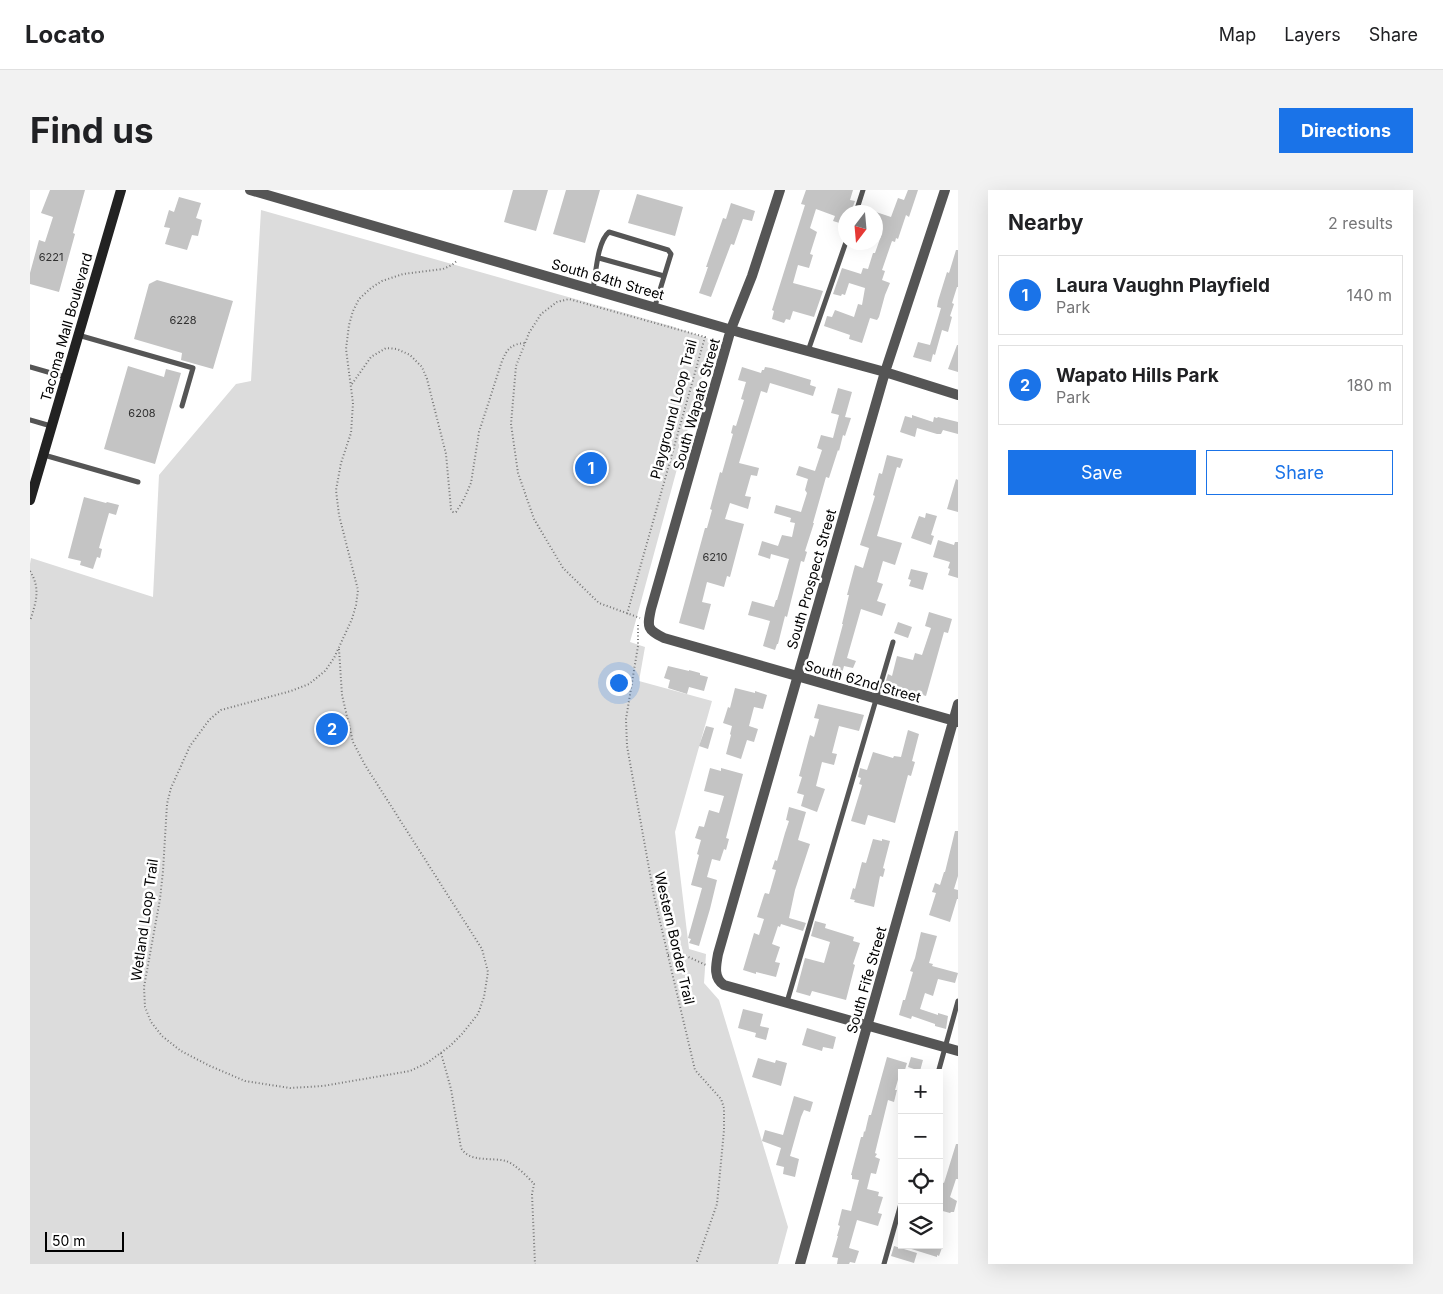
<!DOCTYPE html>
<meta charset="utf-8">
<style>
:root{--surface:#fff;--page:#f2f2f2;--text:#202124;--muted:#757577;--line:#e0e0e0;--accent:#1a73e8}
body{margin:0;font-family:Inter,sans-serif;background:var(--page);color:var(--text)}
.controls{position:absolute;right:15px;bottom:15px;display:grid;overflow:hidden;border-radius:0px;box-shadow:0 5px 20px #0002}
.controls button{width:45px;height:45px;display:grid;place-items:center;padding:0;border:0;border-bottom:1px solid var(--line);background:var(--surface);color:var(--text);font:25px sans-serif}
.compass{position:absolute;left:808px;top:15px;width:45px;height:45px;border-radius:50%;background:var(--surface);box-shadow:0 5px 20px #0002;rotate:196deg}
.scale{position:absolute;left:15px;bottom:12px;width:79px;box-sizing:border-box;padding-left:5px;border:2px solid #000;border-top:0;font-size:14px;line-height:18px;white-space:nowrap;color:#000;-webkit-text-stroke:4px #fff;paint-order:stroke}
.you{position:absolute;left:588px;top:492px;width:18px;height:18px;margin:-12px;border:4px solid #fff;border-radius:50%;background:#1a73e8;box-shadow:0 0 0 8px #1a73e833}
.badge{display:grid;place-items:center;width:32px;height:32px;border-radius:50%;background:var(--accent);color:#fff;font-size:16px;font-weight:700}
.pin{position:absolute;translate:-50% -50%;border:2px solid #fff;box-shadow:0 1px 5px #0006}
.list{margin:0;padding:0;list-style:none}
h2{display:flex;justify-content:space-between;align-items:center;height:65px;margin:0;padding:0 20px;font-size:21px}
h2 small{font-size:16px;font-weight:400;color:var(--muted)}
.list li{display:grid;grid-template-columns:32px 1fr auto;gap:15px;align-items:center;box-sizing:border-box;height:80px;margin:0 10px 10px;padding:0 10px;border:1px solid var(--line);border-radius:0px}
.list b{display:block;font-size:19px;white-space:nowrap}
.list p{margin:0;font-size:16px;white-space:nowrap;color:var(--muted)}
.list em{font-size:16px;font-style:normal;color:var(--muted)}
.actions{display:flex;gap:10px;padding:15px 20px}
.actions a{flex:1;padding:11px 0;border:1px solid var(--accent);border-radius:0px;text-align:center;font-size:18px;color:var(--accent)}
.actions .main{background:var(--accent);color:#fff}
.icon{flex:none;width:28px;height:28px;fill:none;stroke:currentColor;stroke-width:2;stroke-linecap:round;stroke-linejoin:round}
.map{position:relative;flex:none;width:928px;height:1074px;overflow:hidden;border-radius:0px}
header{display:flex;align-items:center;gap:30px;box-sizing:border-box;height:70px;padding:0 25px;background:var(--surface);border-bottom:1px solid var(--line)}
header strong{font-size:24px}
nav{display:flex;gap:28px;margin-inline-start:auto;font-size:18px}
.intro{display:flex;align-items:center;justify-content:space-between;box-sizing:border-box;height:120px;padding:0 30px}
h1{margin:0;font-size:35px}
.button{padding:12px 22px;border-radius:0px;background:var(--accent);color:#fff;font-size:18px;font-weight:700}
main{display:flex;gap:30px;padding:0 30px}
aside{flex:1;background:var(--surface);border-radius:0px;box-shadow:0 5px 20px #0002}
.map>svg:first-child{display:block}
</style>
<header>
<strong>Locato</strong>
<nav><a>Map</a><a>Layers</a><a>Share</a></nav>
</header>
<div class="intro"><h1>Find us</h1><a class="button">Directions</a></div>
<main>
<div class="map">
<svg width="928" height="1074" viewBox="0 0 928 1074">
<rect width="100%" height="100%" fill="#fff"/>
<path fill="#dcdcdc" d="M231 20 641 136 682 150 600 452 615 457 609 491 682 511 645 642 659 759 676 764 674 793 689 810 758 1037 748 1074H0V374L1 368 123 407 129 285 206 194 221 191Z"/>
<path fill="#c4c4c4" d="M20 0H55L43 43 45 44 29 102 0 94V83L9 50 15 52 23 27 11 23Z
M483 0H518L506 41 474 32Z
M536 0H570L555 53 523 44Z
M776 0H823L820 10 825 11 821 22H816V35L803 31 805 26 786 19 780 38 787 42 780 64 783 65 779 78 768 75 763 93 793 101 784 127 763 121 760 130 756 129 754 133 742 129 744 121 742 120 775 15 771 14Z
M878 0H888L879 27 876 25 868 49 866 48 865 52 862 51 852 80 855 81 852 90 860 93 855 105 849 127 847 130 840 128 832 153 819 149 820 145 794 136 797 126 802 127 805 120 824 127 828 114 832 115 835 98 819 93 815 105 812 104 811 106 803 104 812 78 831 84 833 78 838 79 843 63H845L852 43 846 41V22L861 27 868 8 874 10Z
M607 4 653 17 645 46 598 33Z
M149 7 171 13 166 28 172 30 168 46 162 45 157 60 135 54 140 38 134 37 139 20 144 22Z
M701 13 725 21 722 31 713 29 704 55 701 54 681 107 669 103 678 77H676L684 54 693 28 696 29Z
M926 60H928V97H927L922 113 924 114 920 126 922 127 918 142 912 140 905 165 903 164 901 172 883 167 888 152 900 155 911 118 907 117 908 111 917 82 919 83Z
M127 90 203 111 183 179 151 170 152 163 104 149 119 94Z
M927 155H928V182L918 179Z
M98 176 134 187 136 179 151 183 125 274 74 259Z
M712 177 731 183 732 180H734L735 177 741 178 781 190 780 195 786 197 783 206 740 193 737 203 731 201 709 273 729 278 727 286 721 285 715 306 721 307 718 319 700 313 695 329 714 334 700 387 697 386 694 397 677 392 672 412 681 414 674 440 649 433 675 338H677L682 320 680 319 690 282 692 283 703 244 701 243 703 235 706 236 714 210 711 209 716 192 708 190Z
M808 198 822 202 815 227 821 228 815 246 813 245 809 261 808 260 799 288 796 287 783 333H784L775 361 777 362 774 372 771 371 757 427 755 426 748 454H747L745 460 733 456 740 431 718 425 722 411 744 417 746 410H747L759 369 741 364 740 369 728 365 732 351 748 356 752 345 762 347 765 333 760 332 761 328 744 323 746 315 771 322 777 303 775 300 778 289 766 285 769 276 785 281 792 260 787 258 791 245 803 248 809 225 801 223Z
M882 225 903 232 904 227 907 228 908 227 928 232V244L913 240 911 244H907L887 238 885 247 870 242 875 226 882 228Z
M857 265 873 269 870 278 867 277 847 346 872 353 865 375 853 371 847 392 853 394 847 411 856 414 852 426 831 419 817 468 826 471 823 478 814 476 812 483 801 479 813 434H812L819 405H817L825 375 833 378 839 358 830 355 845 306 843 305 849 283 852 284Z
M926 289 928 290V322L917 319Z
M54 307 76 313 77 312 89 315 86 325 79 323 69 358 72 359 70 368 67 367 63 379 50 375 51 371 38 368Z
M896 323 907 326 901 345 904 346 901 355 881 348 889 326 895 328Z
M908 350 924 355 925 352H928V388L918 385 920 379 918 378 920 372 903 367Z
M881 379 898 383 893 400 879 396 881 390 878 389Z
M899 422 922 429 918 443 914 442 896 506 855 494 858 484 862 486 867 466 883 470 885 463 892 465 901 438 895 436Z
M868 432 882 437 878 448 864 443Z
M638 476 659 481V480L670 483V485L678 487 674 501 659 497 657 504 638 498 640 490 634 488Z
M705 498 725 503V501L737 505 733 519 724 517 719 536 728 539 724 552 717 550 711 569 696 564 701 545 700 544 702 536 693 533 698 517 700 518Z
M788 514 834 525 829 541 809 536 802 563 807 564 804 575 792 572 786 596 795 599 787 622 771 616 774 605 767 603 772 587 769 586 780 545 784 547 789 529 784 528Z
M676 536 684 538 678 559 669 556Z
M878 540 889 544 882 571 885 572 881 586 878 585 865 633 838 625 835 635 821 631 832 595 829 594 831 588 828 587 830 578 837 580 843 562 863 568 864 566 871 567Z
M680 578 691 581V578L713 584 696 648 699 649 696 660 694 659 690 671 682 669 677 687 687 690 680 719 669 756 659 753 661 749 658 748 672 698 661 695 669 665 667 664 671 650 665 648 669 636 674 637 679 620 689 623 694 606 674 601Z
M759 617 776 622 768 650 780 654 765 700 759 728 776 733 773 741 751 734 750 737 748 736 742 754 750 757 745 772 750 773 746 787 726 782V784L713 780 724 743 729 745 734 729 727 727 734 705 735 703 739 704 746 680 742 679 745 670 747 671 755 643 759 631 756 630Z
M925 641H928V686L924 699 928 700V709H927L920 732 899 725 906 703 902 702 905 693 910 695 914 682H915Z
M843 649 852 651V649L860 651 853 678 855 679 853 687 850 686 844 717 824 712 825 710 820 709 823 698 825 699 832 672 836 673Z
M785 731 796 734 795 738 824 747 823 751 830 753 823 774 825 775 816 810 782 801 780 806 766 802 775 768 794 773 800 752 781 746Z
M891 742 907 746 899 773 903 774 902 776 928 783 925 793 908 789 903 806 895 803 890 819 908 825V823L918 826 916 839 905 836V834L882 826 881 829 869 825 873 810H875L883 782 880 781 885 768Z
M713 819 733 824 730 836 739 838 736 850 725 847 726 843 708 838Z
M777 838 806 847 803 859 793 857 792 861 772 855Z
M857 867 877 873 874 883H870L865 900H867L864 912 858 910 845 963 847 964 845 967 850 969 846 984 841 983 837 999 849 1002 848 1006 853 1007 848 1023 852 1024 848 1036 827 1030 819 1058 829 1061 825 1073 820 1072 819 1074H807L808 1068 802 1067 808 1046H807L810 1036 808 1035 812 1019 821 1021 829 990 822 989V985H821L831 947H833L834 941 835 942 839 925H841Z
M881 867 893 870 890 881 878 877Z
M728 868 745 873 746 870 757 873 751 896 722 887Z
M764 906 783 912 780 922 774 920 771 927 760 966 769 969 765 987 753 984 754 977 746 975 751 958 732 951 735 940 753 945Z
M926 954H928V989H926L920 1007 927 1011 924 1022H921L920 1023 909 1020V991L914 993Z
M875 1055H913L909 1066 907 1065V1067L875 1057Z
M864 1056 887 1063 884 1073 861 1066Z"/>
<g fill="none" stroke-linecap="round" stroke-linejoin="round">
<path stroke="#777" stroke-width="2" stroke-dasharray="1 2.5" stroke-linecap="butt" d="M322 194 341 167 356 158 367 159 380 165 392 177 397 189 416 264 421 319 423 322H426L433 311 441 293 449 242 472 171C477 159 481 154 495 153
M0 381C11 399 6 412 0 431
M597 424 675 147 539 109 527 112 511 124 499 143 486 176 481 234 488 283 504 329 533 378 569 413 610 428
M608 435V456L596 529 597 556 624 706 665 880 691 909 694 918V940L687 1014 666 1074
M309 459 312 505 323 552 335 575 452 759 458 782 454 807 448 824 432 844 420 856 397 873 380 881 293 896 260 898 215 891 180 876 151 861 132 846 121 832 115 817 114 797 130 709 133 681 137 614 141 598 160 556 179 530 191 520 261 501 279 494 295 481 304 468 322 429 326 415 328 400 309 325 306 300 311 273 321 243 323 213 316 159 319 135 323 121 329 109 341 98 352 91 373 84 413 79 422 75 428 70
M638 765H654L676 775
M411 863 421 899 431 958C440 973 461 967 476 971 485 974 498 987 504 994L502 1004 505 1074"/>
<path stroke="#555" stroke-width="5" d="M826 22 833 0
M569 68 634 86
M563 99C566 84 567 52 579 42L638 60 641 64 625 116
M48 145 163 178 152 216
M778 161 816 52
M0 177 35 187
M0 230 21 236
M14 265 108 292
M757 812 863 452
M908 883 928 811
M854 1074 872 1010"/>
<path stroke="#555" stroke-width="10" d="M220 0 712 143 855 182 928 205
M750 0 722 86 701 139 621 419C617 437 617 440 634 448L928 532
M915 0 855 182 688 764C686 775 683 788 694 795L928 861
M770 1074 928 514"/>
<path stroke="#222" stroke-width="10" d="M0 310 91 0"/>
</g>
<g text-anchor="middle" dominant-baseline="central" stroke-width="5" stroke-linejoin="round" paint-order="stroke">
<g font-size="11" fill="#313131">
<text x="21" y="67">6221</text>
<text x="153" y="130">6228</text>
<text x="112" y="223">6208</text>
<text x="685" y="367">6210</text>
</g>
<g font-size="14" fill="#000" stroke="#fff">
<text transform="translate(578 89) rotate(16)">South 64th Street</text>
<text transform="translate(36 137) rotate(-74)">Tacoma Mall Boulevard</text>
<text transform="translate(666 214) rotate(-74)">South Wapato Street</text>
<text transform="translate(643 219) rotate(-75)">Playground Loop Trail</text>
<text transform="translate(781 389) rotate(-74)">South Prospect Street</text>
<text transform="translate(833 491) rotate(16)">South 62nd Street</text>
<text transform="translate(114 730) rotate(-82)">Wetland Loop Trail</text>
<text transform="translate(645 748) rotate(77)">Western Border Trail</text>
<text transform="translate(836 790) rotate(-74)">South Fife Street</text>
</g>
</g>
</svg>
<div class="controls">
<button>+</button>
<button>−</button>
<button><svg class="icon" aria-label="locate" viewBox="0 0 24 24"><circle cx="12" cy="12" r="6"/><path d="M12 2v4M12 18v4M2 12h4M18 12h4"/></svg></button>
<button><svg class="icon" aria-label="layers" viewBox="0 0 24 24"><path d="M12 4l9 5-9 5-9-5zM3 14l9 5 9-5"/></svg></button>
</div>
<svg class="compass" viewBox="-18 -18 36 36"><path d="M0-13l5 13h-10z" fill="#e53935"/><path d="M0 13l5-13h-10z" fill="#757577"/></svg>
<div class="scale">50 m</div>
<div class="you"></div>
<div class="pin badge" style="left:561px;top:278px">1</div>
<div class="pin badge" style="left:302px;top:539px">2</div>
</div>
<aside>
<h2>Nearby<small>2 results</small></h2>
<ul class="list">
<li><span class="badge">1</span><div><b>Laura Vaughn Playfield</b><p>Park</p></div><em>140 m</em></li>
<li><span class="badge">2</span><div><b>Wapato Hills Park</b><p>Park</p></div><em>180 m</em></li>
</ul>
<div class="actions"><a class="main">Save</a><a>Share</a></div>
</aside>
</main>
